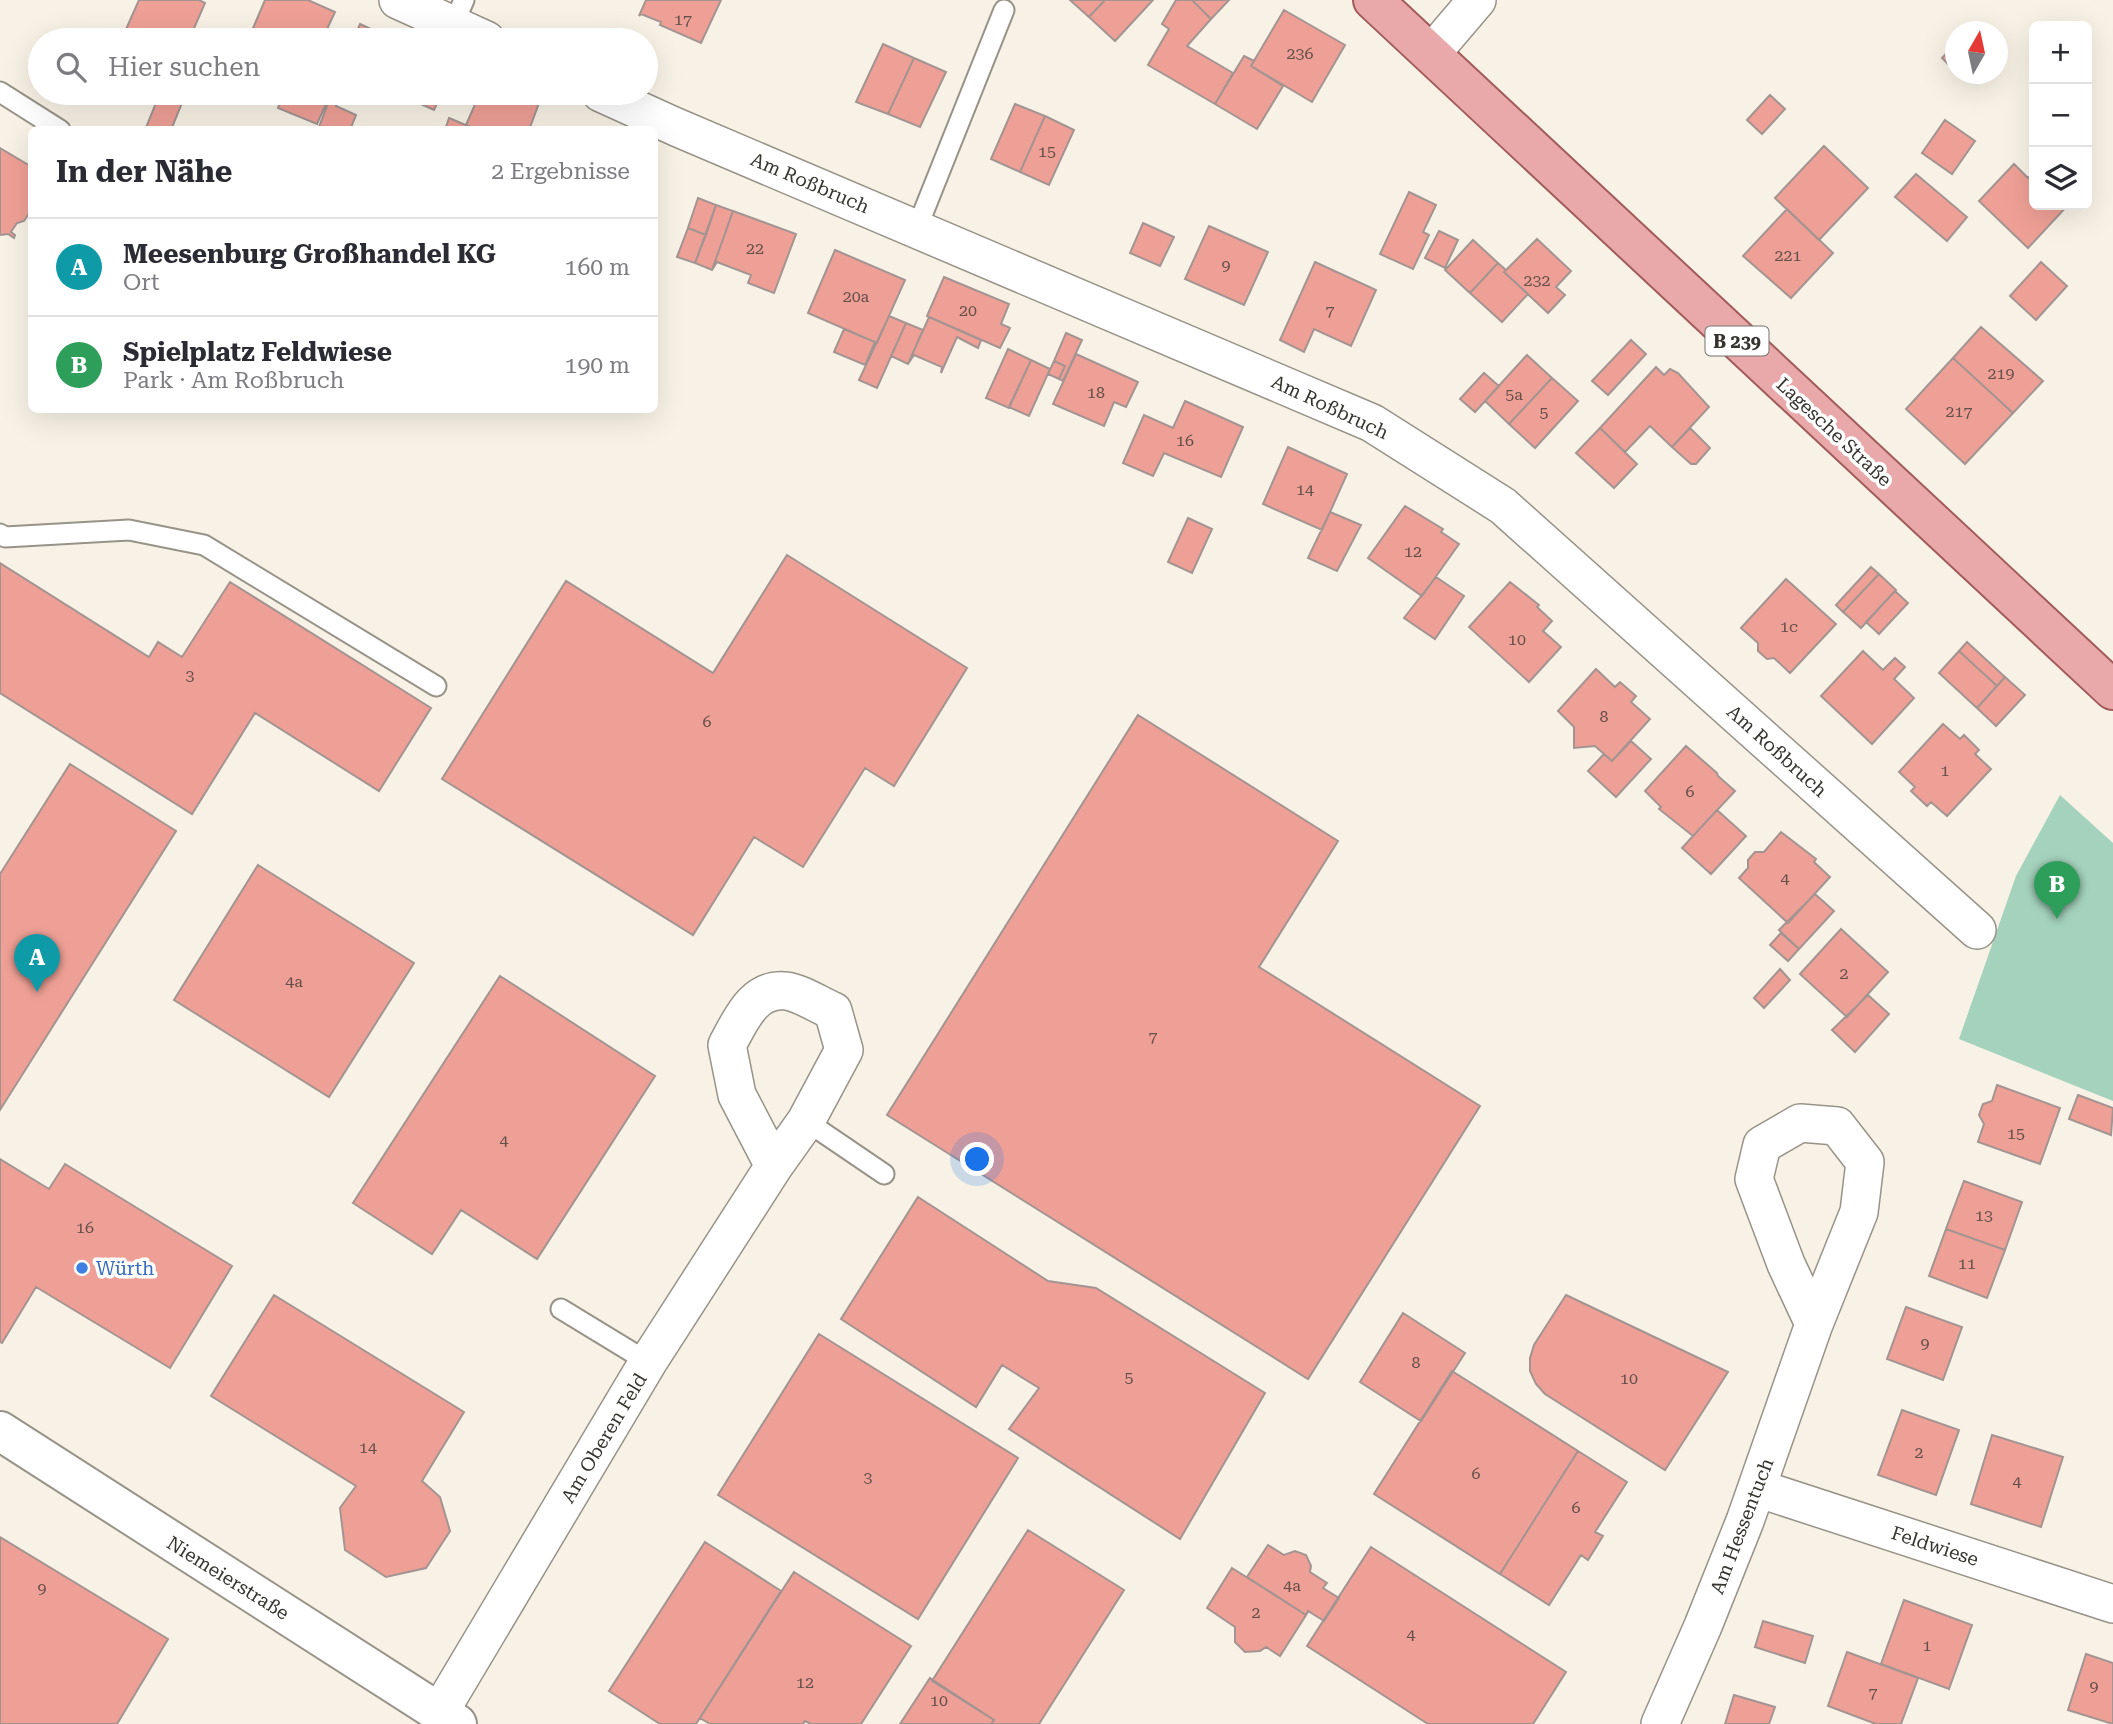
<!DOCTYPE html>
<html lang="de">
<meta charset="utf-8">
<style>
:root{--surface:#fff;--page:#f7f7f7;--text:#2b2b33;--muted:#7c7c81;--line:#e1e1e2;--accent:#0b8043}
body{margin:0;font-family:"Roboto Serif",serif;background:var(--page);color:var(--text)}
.controls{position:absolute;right:21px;top:21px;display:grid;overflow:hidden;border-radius:10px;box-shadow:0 7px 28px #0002}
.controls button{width:63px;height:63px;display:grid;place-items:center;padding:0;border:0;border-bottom:2px solid var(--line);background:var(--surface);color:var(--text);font:35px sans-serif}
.compass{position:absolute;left:1945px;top:21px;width:63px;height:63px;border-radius:50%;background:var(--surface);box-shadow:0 7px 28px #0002;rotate:9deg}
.you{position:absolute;left:978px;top:1160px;width:24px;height:24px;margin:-18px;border:5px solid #fff;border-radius:50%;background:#1a73e8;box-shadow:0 0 0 10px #1a73e833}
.badge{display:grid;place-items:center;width:46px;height:46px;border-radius:50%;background:var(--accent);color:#fff;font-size:23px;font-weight:700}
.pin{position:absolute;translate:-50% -58px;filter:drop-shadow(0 2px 4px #0008)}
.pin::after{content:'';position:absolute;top:37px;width:24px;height:21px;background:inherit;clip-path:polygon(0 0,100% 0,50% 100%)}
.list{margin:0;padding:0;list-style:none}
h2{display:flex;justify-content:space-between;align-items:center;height:91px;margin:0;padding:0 28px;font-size:30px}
h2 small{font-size:23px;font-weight:400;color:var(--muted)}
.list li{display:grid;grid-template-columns:46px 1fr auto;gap:21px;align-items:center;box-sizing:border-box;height:98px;padding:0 28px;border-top:2px solid var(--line)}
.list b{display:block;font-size:26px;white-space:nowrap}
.list p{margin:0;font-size:23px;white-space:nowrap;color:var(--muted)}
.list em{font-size:23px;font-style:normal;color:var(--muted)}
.icon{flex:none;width:38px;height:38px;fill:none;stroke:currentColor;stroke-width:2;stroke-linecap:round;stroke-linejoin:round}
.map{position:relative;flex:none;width:2113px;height:1724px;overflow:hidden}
.search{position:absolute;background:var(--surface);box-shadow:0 7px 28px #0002;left:28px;top:28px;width:630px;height:77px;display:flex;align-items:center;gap:18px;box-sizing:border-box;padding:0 24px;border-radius:38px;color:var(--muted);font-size:26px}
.panel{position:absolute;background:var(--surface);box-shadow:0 7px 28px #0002;left:28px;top:126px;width:630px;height:287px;border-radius:10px}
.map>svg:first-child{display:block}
</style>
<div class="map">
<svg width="2113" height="1724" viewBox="0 0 2113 1724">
<rect width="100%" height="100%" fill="#f8f2e6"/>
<path fill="#a4d2bc" d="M2060 795 2113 843V1101L1959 1039 2016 876Z"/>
<path fill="#efa096" stroke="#a39492" stroke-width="2" d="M139 0H199L205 3 189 40H134L123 36Z
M265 0H308L335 12 322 40H248Z
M646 0H721L701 43 660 25 661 22 641 14 639 16Z
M1070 0H1105L1089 17Z
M1105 0H1153L1115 41 1089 17Z
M1176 0H1192L1211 19 1187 46 1233 73 1215 104 1148 65 1169 29 1162 24Z
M1192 0H1229L1211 19Z
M1284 10 1345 45 1312 102 1251 66Z
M360 24 395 40H353Z
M883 44 914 58 888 114 856 102Z
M1955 44V71L1942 58Z
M1244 56 1254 61 1251 66 1283 86 1257 129 1215 104Z
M914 58 946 72 920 127 888 114Z
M160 93H186L171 130H145Z
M284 93H331L317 124 278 108Z
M332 93H342L336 106 356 115 350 130H326L319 127Z
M408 93H442L434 110 414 101 416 96Z
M480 93H513L539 103 529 130H478L466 125Z
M1770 95 1785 109 1762 134 1747 120Z
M1015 104 1045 116 1020 172 991 159Z
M1045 116 1074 130 1049 185 1020 172Z
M449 118 466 125 465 130H445Z
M1945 120 1975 141 1952 174 1922 153Z
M1824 146 1868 188 1819 240 1775 198Z
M0 148 32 167V209L24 221 17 223 11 232 15 235 14 238 8 234 0 235Z
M2014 164 2028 178 2034 172V205H2068L2028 248 1979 201Z
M1916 174 1967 217 1947 241 1895 197Z
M1409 192 1436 205 1423 232 1429 235 1413 269 1380 254Z
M698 198 716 205 706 235 688 228Z
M716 205 733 211 712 270 695 263Z
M1787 209 1833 253 1791 298 1743 256Z
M733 211 796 234 774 293 748 283 751 275 717 262 712 270Z
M1143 223 1174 237 1160 266 1130 253Z
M1209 226 1268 252 1244 305 1185 279Z
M688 228 706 235 695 263 677 257Z
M1439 231 1458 240 1445 268 1425 258Z
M1537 239 1571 271 1556 287 1565 295 1548 313 1504 272Z
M1473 240 1498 263 1470 293 1445 270Z
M835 250 905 280 877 343 808 313Z
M1315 262 1376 290 1351 346 1314 329 1304 352 1280 340Z
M2041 262 2067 286 2036 320 2010 296Z
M1498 263 1506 270 1504 272 1528 294 1502 322 1470 293Z
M944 277 1009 304 1001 324 1010 328 1000 348 927 316Z
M889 316 906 323 877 388 859 380Z
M929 317 981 340 978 348 957 337 941 373 942 367 914 355 908 364Z
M906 323 923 330 908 364 891 356Z
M1981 327 2043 381 2013 413 1953 358Z
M844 329 875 342 865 365 834 352Z
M1066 333 1082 340 1063 381 1059 379 1065 366 1054 361Z
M1631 340 1646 354 1608 395 1592 381Z
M1008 349 1031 360 1009 408 986 398Z
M1076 354 1138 382 1126 407 1114 402 1104 426 1053 404Z
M1527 355 1552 378 1509 424 1485 401Z
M1953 358 2013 413 1965 464 1906 409Z
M1031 360 1050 369 1029 416 1009 407Z
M1054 361 1065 366 1059 379 1048 374Z
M1656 367 1664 375 1670 369 1678 373 1709 407 1672 447 1650 426 1625 452 1600 428Z
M1484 373 1499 386 1475 412 1460 399Z
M1552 378 1578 401 1535 448 1509 424Z
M1185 401 1243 427 1221 477 1164 453 1153 476 1123 463 1144 415 1173 428Z
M1600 428 1637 464 1614 488 1576 453Z
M1690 428 1710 448 1696 464H1691L1672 447Z
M1288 447 1347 474 1322 530 1263 504Z
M1405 506 1443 529 1441 532 1459 544 1422 596 1368 558Z
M1330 512 1361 525 1337 571 1308 558Z
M1188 518 1212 529 1192 573 1168 562Z
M787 555 967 668 894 786 865 768 803 867 754 837 693 935 442 779 566 581 713 673Z
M0 563 149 657 158 642 182 657 230 582 431 708 379 791 255 713 192 814 0 693Z
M1871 567 1879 574 1843 612 1836 605Z
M1879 574 1896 590 1861 628 1843 612Z
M1436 577 1464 596 1435 639 1404 618Z
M1786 579 1836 624 1790 673 1774 658 1767 659 1758 651V643L1741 628Z
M1510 582 1539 605 1537 607 1552 621 1543 631 1561 647 1529 682 1469 627Z
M1895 591 1908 603 1879 634 1866 622Z
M1967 642 2005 677 1997 686 1959 651Z
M1863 651 1883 670 1895 658 1905 667 1894 679 1914 698 1872 744 1821 696Z
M1959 651 1997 686 1977 708 1939 673Z
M1596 669 1615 687 1620 682 1636 696 1631 702 1650 719 1612 761 1595 746 1574 748V727L1558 711Z
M2005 677 2025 695 1996 726 1977 708Z
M1138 715 1338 841 1259 967 1480 1106 1308 1379 887 1115Z
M1943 724 1960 739 1964 735 1979 750 1975 754 1991 769 1947 816 1931 802 1927 806 1911 791 1915 787 1899 772Z
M1631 741 1651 759 1616 797 1588 771 1604 754 1612 761Z
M1686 746 1717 773 1718 776 1735 791 1693 836 1659 809 1661 807 1645 791Z
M70 764 176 831 0 1110V874Z
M1717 810 1746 836 1711 874 1682 848Z
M1781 832 1816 859 1814 862 1830 877 1788 923 1739 878 1748 868V860L1755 852H1764Z
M258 865 414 963 329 1097 174 1000Z
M1815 894 1834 911 1799 949 1779 930Z
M1841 929 1888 972 1847 1017 1800 974Z
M1781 933 1799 949 1788 961 1770 945Z
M1780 969 1790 980 1764 1008 1754 998Z
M500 976 655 1076 537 1259 461 1210 432 1254 353 1203Z
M1868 995 1889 1014 1855 1052 1832 1030Z
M1997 1085 2060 1108 2040 1164 1978 1142 1984 1124 1979 1115 1983 1104 1992 1101Z
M2078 1095 2113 1108 2111 1135 2069 1119Z
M0 1159 49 1189 65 1164 232 1266 170 1368 36 1287 2 1343 0 1342Z
M1964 1181 2022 1202 2005 1250 1946 1229Z
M918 1197 1048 1281 1096 1288 1265 1393 1180 1539 1009 1429 1039 1388 1002 1365 976 1407 841 1319Z
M1946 1229 2005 1250 1987 1298 1929 1276Z
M274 1295 464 1412 422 1481 440 1497 450 1531 426 1568 386 1577 345 1550 340 1508 356 1486 211 1396Z
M1566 1295 1728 1372 1665 1470 1545 1394 1536 1384 1530 1371V1358L1534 1345Z
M1906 1307 1962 1327 1943 1380 1887 1359Z
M1403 1313 1465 1353 1421 1421 1360 1382Z
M819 1334 1018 1458 918 1619 718 1495Z
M1452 1371 1578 1451 1500 1574 1374 1494Z
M1902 1410 1959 1430 1936 1495 1878 1475Z
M1992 1435 2063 1457 2041 1527 1971 1504Z
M1578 1451 1627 1482 1595 1532 1603 1536 1588 1560 1581 1555 1549 1605 1500 1574Z
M1028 1530 1124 1590 1039 1724H991L994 1720 932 1681Z
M0 1537 168 1639 117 1724H0Z
M705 1542 781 1591 696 1724H660L609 1691Z
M1268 1545 1284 1555 1295 1551 1306 1555 1311 1566 1310 1572 1327 1583 1323 1588 1339 1598 1324 1621 1308 1611 1306 1615 1247 1577Z
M1371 1547 1566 1672 1533 1724H1428L1307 1646Z
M1232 1568 1306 1615 1280 1656 1266 1647 1260 1651 1245 1652 1235 1642V1627L1207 1608Z
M794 1572 911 1646 861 1724H811L805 1721 803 1724H710L700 1718Z
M1904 1600 1972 1625 1949 1689 1881 1664Z
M1763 1621 1813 1636 1805 1663 1755 1647Z
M1847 1652 1918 1678 1901 1724H1876L1828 1706Z
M2086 1654 2113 1663V1724L2068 1710Z
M930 1678 994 1720 991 1724H900Z
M1734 1695 1775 1707 1769 1724H1725Z"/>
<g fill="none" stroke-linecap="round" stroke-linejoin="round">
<defs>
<path id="service" d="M453 25 464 0
M0 92 60 130
M917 228 1004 10
M0 534 5 537 129 530 204 545 436 686
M806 1121 884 1174
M561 1309 648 1362"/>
<path id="minor" d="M398 0 486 40
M1431 54 1477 0
M601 93 676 127 1372 423 1503 506 1977 930
M1757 1488 2113 1604
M439 1713 648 1362 774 1166 806 1121 844 1050 833 1011C819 1005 801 993 786 991 753 987 740 1022 727 1045L737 1095 774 1166
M1660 1724 1703 1626 1745 1521 1814 1324 1859 1212 1865 1162 1837 1126 1800 1123 1762 1145 1754 1179 1786 1264 1814 1324"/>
<path id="tertiary" d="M0 1431 457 1724"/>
<path id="primary" d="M1373 0 2113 690"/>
</defs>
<use href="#service" stroke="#989388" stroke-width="23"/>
<use href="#minor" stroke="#989388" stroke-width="40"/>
<use href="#tertiary" stroke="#989388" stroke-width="42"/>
<use href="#primary" stroke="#a15b5b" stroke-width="42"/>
<use href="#service" stroke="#fff" stroke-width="19"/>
<use href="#minor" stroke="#fff" stroke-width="37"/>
<use href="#tertiary" stroke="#fff" stroke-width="38"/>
<use href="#primary" stroke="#e9a9aa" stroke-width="38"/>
</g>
<circle fill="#3f7fe0" stroke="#fff" stroke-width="2.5" cx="82" cy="1268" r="7"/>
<g text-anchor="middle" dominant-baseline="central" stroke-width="7" stroke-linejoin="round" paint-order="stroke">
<g font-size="16" fill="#644f49">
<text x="683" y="19">17</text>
<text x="1300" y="53">236</text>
<text x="1047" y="151">15</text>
<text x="755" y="248">22</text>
<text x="1788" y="255">221</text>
<text x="1226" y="265">9</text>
<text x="1537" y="280">232</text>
<text x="856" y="296">20a</text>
<text x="968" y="310">20</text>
<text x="1330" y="310">7</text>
<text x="2001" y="373">219</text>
<text x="1096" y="392">18</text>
<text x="1514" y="394">5a</text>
<text x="1959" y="411">217</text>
<text x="1544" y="412">5</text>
<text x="1185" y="440">16</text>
<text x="1305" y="489">14</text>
<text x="1413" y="551">12</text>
<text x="1789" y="626">1c</text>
<text x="1517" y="639">10</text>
<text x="190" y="675">3</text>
<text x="1604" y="716">8</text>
<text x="707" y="721">6</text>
<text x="1945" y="770">1</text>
<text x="1690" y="791">6</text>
<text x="1785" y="878">4</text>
<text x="1844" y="973">2</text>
<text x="294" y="981">4a</text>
<text x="1153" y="1036">7</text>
<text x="2016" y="1133">15</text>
<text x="504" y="1140">4</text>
<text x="1984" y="1215">13</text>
<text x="85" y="1227">16</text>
<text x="1967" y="1263">11</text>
<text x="1925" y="1343">9</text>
<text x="1416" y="1362">8</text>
<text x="1129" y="1377">5</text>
<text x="1629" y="1378">10</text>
<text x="368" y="1447">14</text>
<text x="1919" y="1452">2</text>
<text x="1476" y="1473">6</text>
<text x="868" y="1477">3</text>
<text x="2017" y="1481">4</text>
<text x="1576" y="1507">6</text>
<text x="1292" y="1585">4a</text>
<text x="42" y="1588">9</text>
<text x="1256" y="1612">2</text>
<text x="1411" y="1634">4</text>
<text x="1927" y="1645">1</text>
<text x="805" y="1682">12</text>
<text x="2094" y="1686">9</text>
<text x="1873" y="1692">7</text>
<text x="939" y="1700">10</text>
</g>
<rect fill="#fff" stroke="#72716d" stroke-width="2" x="1705.5" y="326.5" width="63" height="29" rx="5"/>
<g font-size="18" font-weight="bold" fill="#36342f">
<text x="1737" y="341">B 239</text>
</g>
<g font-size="19" fill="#36342f" stroke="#fff">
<text transform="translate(810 183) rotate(23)">Am Roßbruch</text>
<text transform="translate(1330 407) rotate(25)">Am Roßbruch</text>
<text transform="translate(1834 432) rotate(43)">Lagesche Straße</text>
<text transform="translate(1777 751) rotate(42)">Am Roßbruch</text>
<text transform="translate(604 1438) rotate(-59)">Am Oberen Feld</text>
<text transform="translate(1742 1526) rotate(-69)">Am Hessentuch</text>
<text transform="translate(1935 1546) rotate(18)">Feldwiese</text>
<text transform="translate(228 1578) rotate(32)">Niemeierstraße</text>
</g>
<g font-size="19" fill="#366cbe" stroke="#fff" text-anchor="start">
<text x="96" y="1268">Würth</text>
</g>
</g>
</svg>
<div class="controls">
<button>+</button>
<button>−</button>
<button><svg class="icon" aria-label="layers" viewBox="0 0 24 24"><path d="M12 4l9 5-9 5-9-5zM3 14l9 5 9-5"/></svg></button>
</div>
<svg class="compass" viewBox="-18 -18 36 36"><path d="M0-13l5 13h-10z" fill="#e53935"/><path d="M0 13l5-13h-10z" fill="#7c7c81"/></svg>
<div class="you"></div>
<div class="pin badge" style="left:37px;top:992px;background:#0f9aa8">A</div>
<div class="pin badge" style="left:2057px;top:919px;background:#2e9e5b">B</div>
<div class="search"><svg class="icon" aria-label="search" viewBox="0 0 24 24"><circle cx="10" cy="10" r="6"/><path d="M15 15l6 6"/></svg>Hier suchen</div>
<section class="panel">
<h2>In der Nähe<small>2 Ergebnisse</small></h2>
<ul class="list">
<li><span class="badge" style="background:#0f9aa8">A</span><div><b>Meesenburg Großhandel KG</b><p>Ort</p></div><em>160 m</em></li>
<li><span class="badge" style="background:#2e9e5b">B</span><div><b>Spielplatz Feldwiese</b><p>Park · Am Roßbruch</p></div><em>190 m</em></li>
</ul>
</section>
</div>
